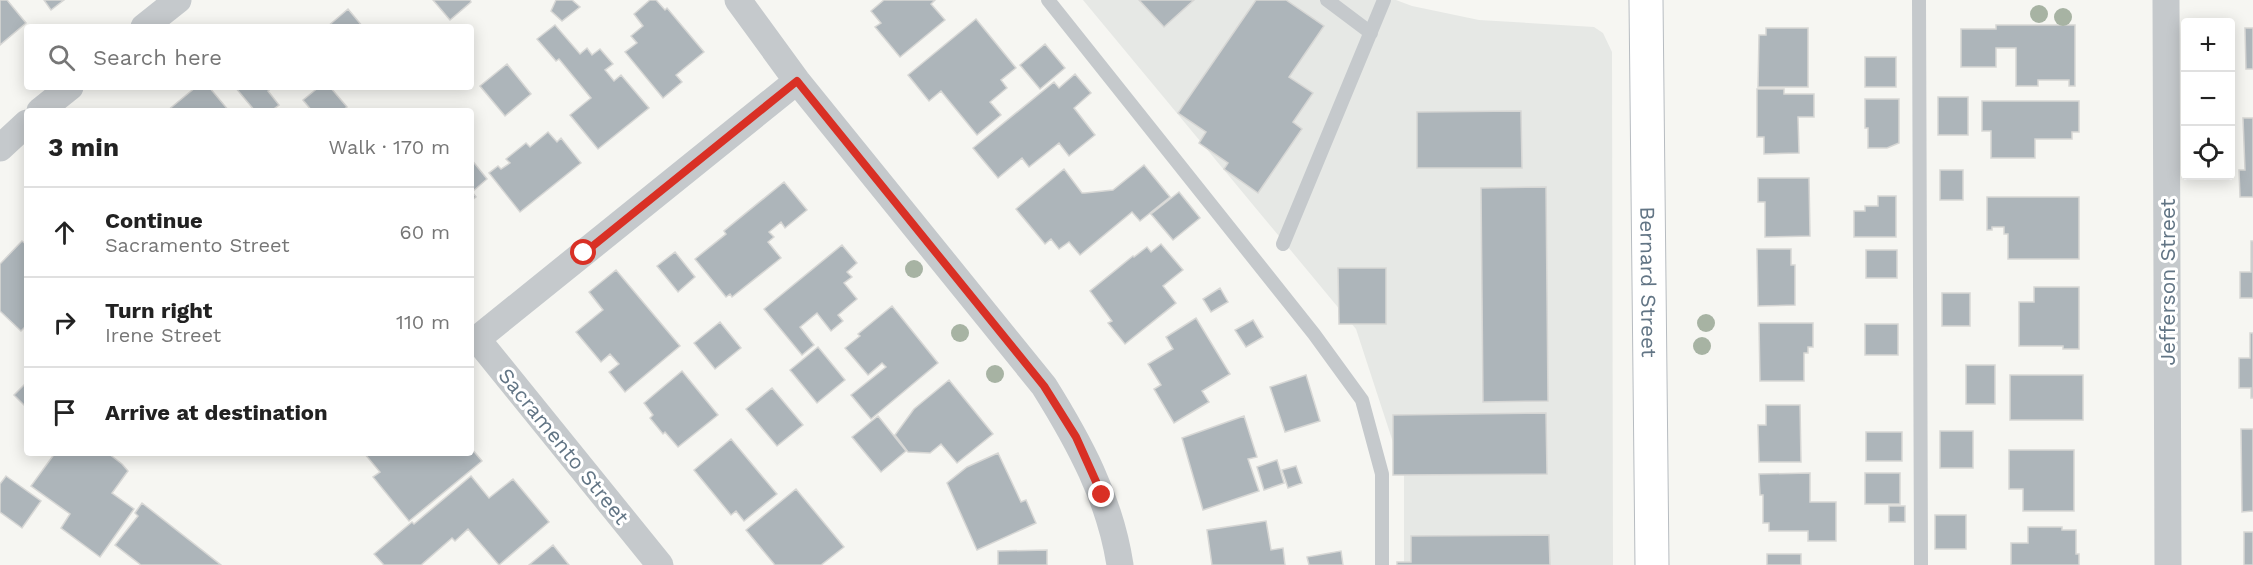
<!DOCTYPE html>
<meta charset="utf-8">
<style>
:root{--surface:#fff;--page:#f6f6f6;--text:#222;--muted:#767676;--line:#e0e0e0}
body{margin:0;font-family:"Work Sans",sans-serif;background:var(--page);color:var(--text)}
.controls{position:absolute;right:18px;top:18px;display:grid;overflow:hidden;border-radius:6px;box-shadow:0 3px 15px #0003}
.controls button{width:54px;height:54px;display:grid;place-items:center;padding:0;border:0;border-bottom:2px solid var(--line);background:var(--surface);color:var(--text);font:30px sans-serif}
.stop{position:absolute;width:18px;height:18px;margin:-14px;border:4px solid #d93025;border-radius:50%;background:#fff}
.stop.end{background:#d93025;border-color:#fff;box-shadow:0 2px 6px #0008}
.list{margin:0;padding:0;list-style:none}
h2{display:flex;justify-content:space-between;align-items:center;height:78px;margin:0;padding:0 24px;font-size:26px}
h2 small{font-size:20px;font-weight:400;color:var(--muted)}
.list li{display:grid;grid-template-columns:39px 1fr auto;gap:18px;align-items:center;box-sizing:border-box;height:90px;padding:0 24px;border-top:2px solid var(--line)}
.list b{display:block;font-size:22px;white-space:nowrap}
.list p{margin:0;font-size:20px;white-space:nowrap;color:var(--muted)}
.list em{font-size:20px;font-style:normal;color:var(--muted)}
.icon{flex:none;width:33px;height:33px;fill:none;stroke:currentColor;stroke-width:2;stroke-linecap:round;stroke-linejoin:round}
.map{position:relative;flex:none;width:2253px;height:565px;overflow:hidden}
.search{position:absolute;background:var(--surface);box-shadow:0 3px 15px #0003;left:24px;top:24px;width:450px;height:66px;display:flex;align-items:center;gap:15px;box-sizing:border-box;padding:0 21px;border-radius:6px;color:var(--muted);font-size:22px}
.panel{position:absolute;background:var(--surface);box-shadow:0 3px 15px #0003;left:24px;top:108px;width:450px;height:348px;border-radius:6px}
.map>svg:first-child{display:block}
</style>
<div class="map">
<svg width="2253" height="565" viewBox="0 0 2253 565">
<rect width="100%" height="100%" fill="#f6f6f2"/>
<path fill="#e6e8e5" d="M1083 0H1396L1412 6 1479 20 1594 27 1603 33 1612 52 1613 565H1404V476L1356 329Z"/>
<path fill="#adb5ba" stroke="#d7d7d5" stroke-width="1.5" d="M0 0H7L26 23 0 45Z
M44 0H64L51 10Z
M433 0H470L471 2 450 20Z
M556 0H572L580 7 562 21 551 11Z
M650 0H656L665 10 667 8 704 52 676 75 682 82 663 98 625 52 637 43 631 36 643 26 634 14Z
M884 0H935L931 4 945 20 900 57 875 27 881 23 871 11Z
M1139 0H1194L1164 27Z
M1256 0H1286L1324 26 1289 77 1313 93 1293 122 1302 129 1258 193 1224 169 1228 163 1199 143 1206 132 1178 113Z
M348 9 363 27H327Z
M976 19 1016 68 1001 80 1007 88 990 102 1001 115 977 135 941 91 929 101 908 75Z
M555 25 580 54 587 48 592 55 600 49 613 64 605 70 614 81 621 75 649 108 598 149 570 115 591 98 559 59 556 61 537 39Z
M1996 25H2075V86H2069V80H2038V86H2016V48H1996V67H1961V29H1996Z
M1766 28H1808V87H1758L1759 35H1766Z
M2245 28H2253V69H2246Z
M1045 44 1065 68 1040 89 1020 65Z
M1865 57H1896V87H1865Z
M507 64 531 94 505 116 480 86Z
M1075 74 1091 93 1074 108 1095 135 1069 156 1059 143 1029 167 1022 158 998 178 973 148 1054 82 1059 88Z
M196 87H209L229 111H167Z
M235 87H273L268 91 279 105 271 111H255Z
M319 87H330L347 107 342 111H312L303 100Z
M1757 89H1784V94H1814V117H1798L1799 153 1764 154V137H1757Z
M1938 97H1968V135H1938Z
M1865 99H1899V143L1887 148H1868V128H1865Z
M1982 101H2079V132H2072V139H2035V158H1991V131H1982Z
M1521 111 1522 168H1417V112Z
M2243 118H2253V197H2240L2239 170H2245Z
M548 132 557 142 561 138 581 163 520 212 489 173 498 166 501 169 510 163 506 159 526 143 530 147Z
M471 159 487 179 472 192 476 197 471 201Z
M1144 165 1170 197 1140 221 1132 212 1080 255 1069 242 1059 249 1051 239 1045 244 1016 209 1064 169 1082 193H1085L1113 190Z
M1940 170H1963V200H1940Z
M1758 178H1809L1810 236 1765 237V202H1758Z
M784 182 807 210 785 228 781 222 769 232 774 237 768 242 781 258 732 297 730 294 726 297 695 259 726 234 724 231Z
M1546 187 1548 401 1483 402 1481 188Z
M1179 192 1200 218 1173 240 1151 214Z
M1878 196H1896V237H1854V211H1865V206H1878Z
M1987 197H2079V259H2008V234H2004V227H1992V230H1987Z
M22 241 27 245V325L21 331 0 311V264Z
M2251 241H2253V298H2240V272H2251Z
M1161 244 1183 270 1163 286 1176 303 1125 344 1108 323 1112 321 1090 291 1133 256 1134 257 1147 247 1151 252Z
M842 245 857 263 847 272 852 277 844 283 857 299 838 315 843 321 831 331 817 313 800 327 814 345 802 355 764 309Z
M1757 249H1791V265H1795V305L1758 306Z
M1866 250H1897V278H1866Z
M675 252 695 277 678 292 657 266Z
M1338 268H1386V324H1339Z
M616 270 680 346 625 392 609 372 619 364 610 354 601 362 576 332 603 310 589 292Z
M2034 287H2079V349H2063V346H2019V302H2034Z
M1220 288 1228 302 1211 312 1203 299Z
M1942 293H1970V326H1942Z
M892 306 938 363 871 419 851 395 886 367 882 363 868 375 845 348 860 336 858 334Z
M1196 318 1230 374 1202 391 1209 402 1174 423 1154 389 1161 385 1148 364 1173 349 1166 337Z
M1253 320 1263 337 1246 347 1235 330Z
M720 322 741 348 715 369 694 343Z
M1759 323H1813V347H1808V353H1804V381H1760Z
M1865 324H1898V355H1865Z
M2250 333H2253V398H2251V388H2239V358H2250Z
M818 347 845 380 817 403 790 370Z
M1966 365H1995V404H1966Z
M682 371 718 415 678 447 665 432 663 434 650 418 653 415 644 403Z
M1306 375 1320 421 1285 432 1270 387Z
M2010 375H2083V420H2010Z
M949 380 993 434 957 463 941 444 930 453 908 452 895 435 914 409Z
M27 382V408L14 395Z
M772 388 803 425 777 446 746 409Z
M1766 405H1800L1801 462H1759L1758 425H1766Z
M1546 413 1547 474 1393 475V415Z
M878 416 906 451 881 472 852 437Z
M1244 416 1257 457 1248 459 1259 491 1203 510 1182 438Z
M2241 429H2253V511L2242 512Z
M1940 431H1973V468H1940Z
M1866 432H1902V461H1866Z
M731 439 777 494 744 521 736 511 731 515 694 470Z
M471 448 482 461 409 521 373 477 380 472 364 453H471Z
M2009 450H2074V511H2023V489H2009Z
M55 453 109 454 122 464 128 471 112 493 134 509 100 557 61 528 70 514 31 486Z
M998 453 1021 502 1026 500 1036 523 977 550 947 483 967 467Z
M1277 460 1284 483 1264 490 1257 467Z
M1296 466 1302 483 1288 488 1282 470Z
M1810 473V502H1836V541H1808V531H1769V523H1763V495H1760L1759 474Z
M1865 473H1900V504H1865Z
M6 476 41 501 22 528 0 512V484Z
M471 476 489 498 513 479 549 522 499 565 468 529 455 541 452 538 421 565H384L374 554 412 522 414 524Z
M796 489 844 547 821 565H775L746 530Z
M142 503 221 565H141L115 545 138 516 135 513Z
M1889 506H1905V522H1889Z
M1935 515H1966V549H1935Z
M1266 521 1271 550 1283 548 1285 565H1212L1207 530Z
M2028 527H2062V530H2076V554H2079V565H2011V543H2028Z
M2244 532H2253V565H2244Z
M1549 535 1550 565H1397V562H1411V536Z
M553 545 569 565H529Z
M1047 550V565H998V551Z
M1341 551 1343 565H1309L1307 557Z
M1767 554H1801V565H1767Z"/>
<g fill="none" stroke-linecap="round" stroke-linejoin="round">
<defs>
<g id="secondary">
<path id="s1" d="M1646 0 1652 565"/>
</g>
</defs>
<use href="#secondary" stroke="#b7bcc1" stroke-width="35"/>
<path stroke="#c5c9cc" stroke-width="14" d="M1048 0 1314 334 1362 400 1382 474V565
M1327 0 1371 33
M1919 0 1921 565
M1283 244 1384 0"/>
<path stroke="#c5c9cc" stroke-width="27" d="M738 0 797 81 1044 386C1079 442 1110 499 1120 565
M2166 0 2168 565
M144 27 178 0
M40 111 70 87
M0 148 27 123
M660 565 477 339 797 81"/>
<use href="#secondary" stroke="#fff" stroke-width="33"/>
</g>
<g fill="#a7b3a3">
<circle cx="2039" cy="14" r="9"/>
<circle cx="2063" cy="17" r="9"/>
<circle cx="914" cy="269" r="9"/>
<circle cx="1706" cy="323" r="9"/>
<circle cx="960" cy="333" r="9"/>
<circle cx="1702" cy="346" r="9"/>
<circle cx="995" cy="374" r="9"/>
</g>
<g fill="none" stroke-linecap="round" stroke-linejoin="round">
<path stroke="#d93025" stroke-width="8" d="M584 253 797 81 1044 386 1076 437 1102 495"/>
</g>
<g text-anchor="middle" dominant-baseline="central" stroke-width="6" stroke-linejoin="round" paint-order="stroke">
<g font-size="21" fill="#627585" stroke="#fff">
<text stroke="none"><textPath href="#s1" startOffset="282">Bernard Street</textPath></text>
<text transform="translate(2167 282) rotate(-90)">Jefferson Street</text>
<text transform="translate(564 446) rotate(51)">Sacramento Street</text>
</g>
</g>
</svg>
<div class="controls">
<button>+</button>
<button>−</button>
<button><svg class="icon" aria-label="locate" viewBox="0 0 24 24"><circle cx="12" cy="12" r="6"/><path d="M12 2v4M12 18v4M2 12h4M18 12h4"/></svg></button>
</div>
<div class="stop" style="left:584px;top:253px"></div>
<div class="stop end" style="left:1102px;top:495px"></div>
<div class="search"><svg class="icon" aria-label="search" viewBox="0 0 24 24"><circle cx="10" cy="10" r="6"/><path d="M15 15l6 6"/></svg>Search here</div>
<section class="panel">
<h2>3 min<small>Walk · 170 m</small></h2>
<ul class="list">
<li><svg class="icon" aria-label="ahead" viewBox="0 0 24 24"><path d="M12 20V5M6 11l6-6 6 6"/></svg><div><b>Continue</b><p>Sacramento Street</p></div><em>60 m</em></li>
<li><svg class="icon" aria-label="right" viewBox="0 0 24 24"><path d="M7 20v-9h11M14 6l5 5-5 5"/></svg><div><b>Turn right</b><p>Irene Street</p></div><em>110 m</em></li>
<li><svg class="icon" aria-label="arrive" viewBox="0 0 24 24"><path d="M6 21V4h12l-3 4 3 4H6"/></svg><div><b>Arrive at destination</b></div></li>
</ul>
</section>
</div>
